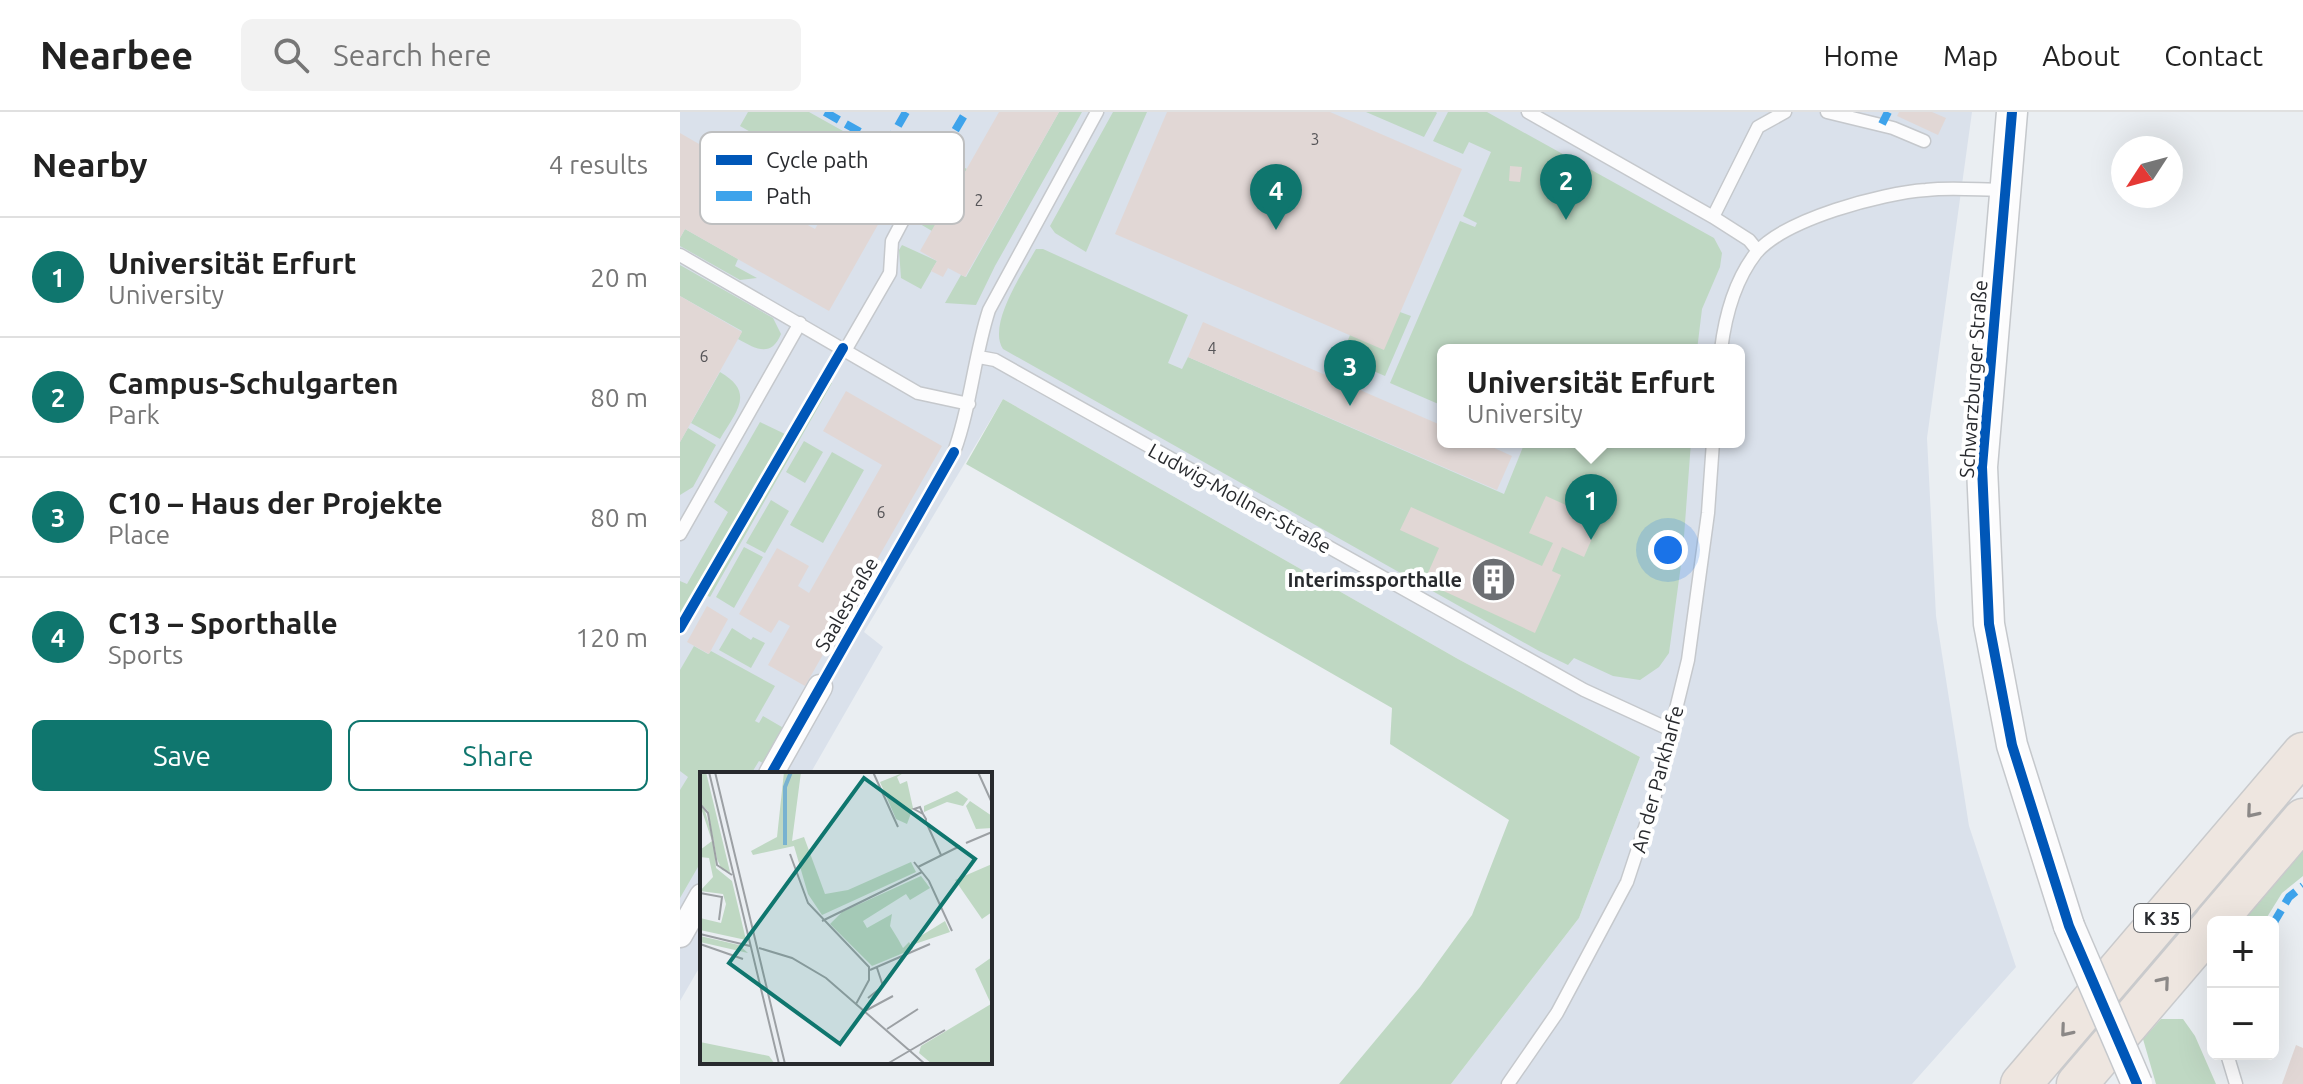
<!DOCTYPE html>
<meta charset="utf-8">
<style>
:root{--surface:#fff;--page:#f2f2f2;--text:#222;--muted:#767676;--line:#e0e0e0;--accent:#0f766e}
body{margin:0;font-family:Ubuntu,sans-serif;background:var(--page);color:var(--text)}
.controls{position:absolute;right:24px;bottom:24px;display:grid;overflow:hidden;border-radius:12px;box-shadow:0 8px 32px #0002}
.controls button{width:72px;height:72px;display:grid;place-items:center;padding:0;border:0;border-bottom:2px solid var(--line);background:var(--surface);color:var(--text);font:40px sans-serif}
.compass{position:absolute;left:1431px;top:24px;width:72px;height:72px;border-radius:50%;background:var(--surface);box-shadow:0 8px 32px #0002;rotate:234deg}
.you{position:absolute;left:988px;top:438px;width:28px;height:28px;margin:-20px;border:6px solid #fff;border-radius:50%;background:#1a73e8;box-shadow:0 0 0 12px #1a73e833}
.badge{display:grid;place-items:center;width:52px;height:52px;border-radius:50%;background:var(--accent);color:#fff;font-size:26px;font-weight:700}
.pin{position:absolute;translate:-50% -66px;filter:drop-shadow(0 2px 4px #0008)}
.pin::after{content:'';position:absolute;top:42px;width:28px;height:24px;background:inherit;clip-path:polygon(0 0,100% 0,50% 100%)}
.popup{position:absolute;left:757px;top:232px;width:308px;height:104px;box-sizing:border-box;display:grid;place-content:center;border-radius:12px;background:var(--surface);filter:drop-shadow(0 2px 6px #0005);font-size:26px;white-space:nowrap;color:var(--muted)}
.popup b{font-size:30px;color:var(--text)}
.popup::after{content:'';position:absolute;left:50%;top:100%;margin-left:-16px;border:16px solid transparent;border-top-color:var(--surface)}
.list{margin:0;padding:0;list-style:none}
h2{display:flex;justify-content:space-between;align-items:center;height:104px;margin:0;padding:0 32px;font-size:34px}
h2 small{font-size:26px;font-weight:400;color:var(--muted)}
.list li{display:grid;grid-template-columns:52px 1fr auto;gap:24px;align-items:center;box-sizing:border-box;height:120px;padding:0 32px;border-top:2px solid var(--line)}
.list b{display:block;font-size:30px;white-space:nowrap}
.list p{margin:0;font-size:26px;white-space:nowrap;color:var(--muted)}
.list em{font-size:26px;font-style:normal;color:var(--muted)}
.actions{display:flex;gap:16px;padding:24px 32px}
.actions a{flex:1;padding:18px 0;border:2px solid var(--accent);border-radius:12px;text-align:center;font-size:28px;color:var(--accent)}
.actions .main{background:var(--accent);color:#fff}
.icon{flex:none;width:44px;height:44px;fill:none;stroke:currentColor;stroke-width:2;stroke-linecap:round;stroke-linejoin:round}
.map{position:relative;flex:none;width:1623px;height:972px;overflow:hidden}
header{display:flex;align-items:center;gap:48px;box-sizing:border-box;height:112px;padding:0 40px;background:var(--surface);border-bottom:2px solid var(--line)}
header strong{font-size:38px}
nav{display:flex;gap:44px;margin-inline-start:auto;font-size:28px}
.search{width:560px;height:72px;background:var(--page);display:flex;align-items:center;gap:20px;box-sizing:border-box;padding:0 28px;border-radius:12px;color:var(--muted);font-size:30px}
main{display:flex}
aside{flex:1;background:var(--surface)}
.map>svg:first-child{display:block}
</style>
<header>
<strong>Nearbee</strong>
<div class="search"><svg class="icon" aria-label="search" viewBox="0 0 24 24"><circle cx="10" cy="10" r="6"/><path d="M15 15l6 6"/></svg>Search here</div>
<nav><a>Home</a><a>Map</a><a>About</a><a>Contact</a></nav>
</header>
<main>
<aside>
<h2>Nearby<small>4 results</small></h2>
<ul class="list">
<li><span class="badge">1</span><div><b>Universität Erfurt</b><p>University</p></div><em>20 m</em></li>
<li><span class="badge">2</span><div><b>Campus-Schulgarten</b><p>Park</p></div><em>80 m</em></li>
<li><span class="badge">3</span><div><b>C10 – Haus der Projekte</b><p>Place</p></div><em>80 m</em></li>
<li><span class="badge">4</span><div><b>C13 – Sporthalle</b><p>Sports</p></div><em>120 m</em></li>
</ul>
<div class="actions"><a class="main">Save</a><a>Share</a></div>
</aside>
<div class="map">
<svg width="1623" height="972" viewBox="0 0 1623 972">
<rect width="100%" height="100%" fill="#eaeef2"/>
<path fill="#dae1eb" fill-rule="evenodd" d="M0 0H1292L1247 326 1256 504 1289 714 1336 855 1232 972H771L899 806 960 645 778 547 323 287 184 520 203 535 130 662H22V851L0 889ZM763 238H1059V330H763Z"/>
<path fill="#bfd8c3" d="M68 0H129L197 38 191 47 187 46 182 55 186 58 184 61 163 50 153 67 60 14Z
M379 0H402L315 154 296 193 265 191 281 163 286 165Z
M433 0H467L406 140 375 121 370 114Z
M686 0H756L757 1 744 25Z
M768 0H807L1034 126 1042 141 1040 155 1022 197 1017 238H763V294L710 271 780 109 795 115 797 111 783 104 811 40 789 30 783 42 753 29Z
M277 52 287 57 252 119 235 109 257 70 265 74Z
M5 117 58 147 55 154 77 166 60 168 0 134V126Z
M222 133 257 149 241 177 221 166 219 138Z
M356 137H363L508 203 488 251 502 257 508 245 824 382 845 330H1011L1003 438 989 541 979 555 960 568 933 564 894 546 888 553 859 539 323 237C307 213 343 160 356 137Z
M0 153 93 206 101 222C91 246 76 237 58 227L62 219 0 184Z
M720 200 731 204 705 264 661 245 670 223Z
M40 260C76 281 56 299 40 327L11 311Z
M148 269 152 271 30 485 26 483Z
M323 287 778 547 960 645 899 806 771 972H659L740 875 792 803 829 708 710 632 712 596 286 352Z
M80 310 105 322 0 509V469L7 472 48 400 34 390Z
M8 316 36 333 13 375 0 383V330Z
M124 329 143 340 125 371 106 360Z
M152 340 184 358 143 431 110 413Z
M91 388 109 399 85 441 66 431Z
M64 435 83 445 54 496 36 485Z
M52 516 71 528 73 525 85 531 71 556 39 538Z
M14 534 28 542 31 539 95 574 75 609 79 611 83 604 107 618 87 653 79 649 71 662H22V748L0 786V678L8 665 0 659V558Z
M1623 732V764L1602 781 1584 810H1561Z
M1481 907H1503L1515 924 1536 972H1476L1463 927Z"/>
<path fill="#e1d7d5" d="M319 0H379L285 165 268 156 263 165 251 159 257 149 240 139Z
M487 0H650L782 57 704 238 435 122Z
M1219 0H1252L1266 6 1258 23 1217 4Z
M0 21 45 47 36 62 135 117 162 69 208 95 149 199 5 117 0 126Z
M830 54 842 55 840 70 829 69Z
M0 184 62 220 0 330Z
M523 210 763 314V330H801L832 344 817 378 508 245Z
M166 279 262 334 125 574 88 553 110 514 99 508 91 521 59 502 97 436 129 454 118 474 129 481 202 353 143 319Z
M866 384 897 398 893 406 916 417 904 445 882 435 872 459 881 463 855 521 744 470 759 436 720 418 731 395 862 454 873 431 849 421Z
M27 494 48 507 29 542 7 530Z
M1616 933 1623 936V972H1602Z"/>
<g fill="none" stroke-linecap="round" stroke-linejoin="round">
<defs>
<path id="service" d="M848 0 1033 105 1069 128 1078 139
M1147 0 1213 16 1244 29
M1033 105 1078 15 1105 0
M0 143 238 281 289 292
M166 237 210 161 212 129 231 93
M1041 238C1045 205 1055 168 1076 141 1105 107 1202 81 1246 78 1272 75 1299 78 1326 78
M299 245 315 248 904 578 991 618
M274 340C291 294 294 244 309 198L417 0
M0 422 120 211
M1547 942 1556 972
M828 972 877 901 947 770 973 691 1008 548 1028 401 1033 330"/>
<path id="minor" d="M91 662 140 575
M0 823 22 784"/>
<path id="tertiary" d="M1332 0 1302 355 1309 512 1332 633 1389 814"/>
<path id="trunk" d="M1535 810 1623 707
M1341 972 1623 641
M1397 972 1533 813"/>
</defs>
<use href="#service" stroke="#c5c8cc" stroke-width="15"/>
<use href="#minor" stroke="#c5c8cc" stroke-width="27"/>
<use href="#tertiary" stroke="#c5c8cc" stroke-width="33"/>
<use href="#trunk" stroke="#c9cacc" stroke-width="43"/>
<use href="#service" stroke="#fcfcfd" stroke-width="12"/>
<use href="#minor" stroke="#fcfcfd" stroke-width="24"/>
<use href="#tertiary" stroke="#fcfcfd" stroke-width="30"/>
<use href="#trunk" stroke="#eee6e0" stroke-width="40"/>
<defs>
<path id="tertiary-bridge" d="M1389 814 1457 972"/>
</defs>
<use href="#tertiary-bridge" stroke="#c5c8cc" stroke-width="33" stroke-linecap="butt"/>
<use href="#tertiary-bridge" stroke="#fcfcfd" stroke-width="30"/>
<path stroke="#3ea3eb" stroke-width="8" stroke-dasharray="16 8" stroke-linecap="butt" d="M145 0 250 60
M226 0 187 68 231 93 286 0
M1202 12 1208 0
M1593 812 1609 785 1623 774"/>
<defs>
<path id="cycleway" d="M1332 0 1302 355 1309 512 1332 633 1389 814 1457 972
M0 516 163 236
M91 662 274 340"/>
</defs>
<use href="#cycleway" stroke="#fff" stroke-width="15"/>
<use href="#cycleway" stroke="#0057b8" stroke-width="10"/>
</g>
<defs><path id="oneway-chevron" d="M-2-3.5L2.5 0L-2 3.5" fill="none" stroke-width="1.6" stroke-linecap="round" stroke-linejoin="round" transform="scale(2)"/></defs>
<g stroke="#8b8887">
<use href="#oneway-chevron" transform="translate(1572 700) rotate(130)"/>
<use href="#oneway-chevron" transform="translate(1484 870) rotate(-50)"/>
<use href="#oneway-chevron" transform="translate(1386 919) rotate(130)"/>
</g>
<defs>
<symbol id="building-disc" viewBox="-11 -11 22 22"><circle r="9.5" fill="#6c6f73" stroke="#fff"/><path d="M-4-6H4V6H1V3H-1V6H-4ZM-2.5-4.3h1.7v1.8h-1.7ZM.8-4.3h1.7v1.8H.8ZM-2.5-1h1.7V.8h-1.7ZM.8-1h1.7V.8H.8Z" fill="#fff"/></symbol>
</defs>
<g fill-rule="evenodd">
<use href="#building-disc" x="788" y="442" width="51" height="51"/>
</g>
<g text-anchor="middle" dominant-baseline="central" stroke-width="8" stroke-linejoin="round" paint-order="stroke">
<g font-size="16" fill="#565558">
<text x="635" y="27">3</text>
<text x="299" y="88">2</text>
<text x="532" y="236">4</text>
<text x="24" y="244">6</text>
<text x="201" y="400">6</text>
</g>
<rect fill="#fff" stroke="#686a6d" stroke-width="2" x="1454" y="792" width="56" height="28" rx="6"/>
<g font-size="18" font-weight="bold" fill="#282a2e">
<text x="1482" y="806">K 35</text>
</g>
<g font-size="20" fill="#282a2e" stroke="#fff">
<text transform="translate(1293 267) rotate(-86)">Schwarzburger Straße</text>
<text transform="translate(560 386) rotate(29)">Ludwig-Mollner-Straße</text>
<text transform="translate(166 492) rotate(-60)">Saalestraße</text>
<text transform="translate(977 667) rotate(-75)">An der Parkharfe</text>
</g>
<g font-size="20" font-weight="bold" fill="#282a2e" stroke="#fff" text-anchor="end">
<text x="782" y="467">Interimssporthalle</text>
</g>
</g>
<g transform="translate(20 660)">
<rect width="292" height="292" fill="#eaeef2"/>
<path d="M0 0H6L30 100 22 98 17 87 8 39 0 31ZM84 0H101L92 69 104 65 125 122 148 118 211 90 216 100 122 143 108 122 94 74 53 83 51 79 77 65ZM205 0 197 5 200 12 207 9 213 36 207 52 196 47 180 10ZM257 19 268 27 263 34 247 30 224 40V34ZM270 29 292 44V56L276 57 266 34ZM0 33 5 39 10 56 14 75 16 96 32 109 46 168 0 158V146L21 151 26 132 23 122 0 119 13 105 9 86 0 85V78L12 69ZM292 92V140L282 147 255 108ZM221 104 230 116 210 128 206 122 163 149 167 156 192 142 190 154 198 167 203 176 209 170 213 177 172 194 130 152 142 140ZM245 149 250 160 212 173 211 170ZM0 164 39 173 48 181 0 170ZM292 185V292H232L219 281 221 274 291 232 275 197ZM0 270 69 284 75 292H0Z" fill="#bfd8c3"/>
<path fill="none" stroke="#78b2d0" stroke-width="4" d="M85 73V15L91 0"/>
<path fill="none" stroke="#9ca0a4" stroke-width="2" d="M9 0 79 292M15 0 85 292M173 0 198 55M278 0 292 31M0 32 8 41 17 93 32 103M223 42 214 37 220 35 223 42 226 47V50L241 83M266 71 292 60M90 82 108 131 169 195V208L156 232M214 90 229 109 252 159M218 95 260 74M0 121 22 125 19 148M122 149 222 100M0 162 50 174M0 172 43 187M59 176 92 186 126 206 225 292M170 198 230 172M168 226 183 214 177 196M165 239 193 224M187 257 218 237M187 292 245 258"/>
<path fill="#0f766e" fill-opacity="0.15" stroke="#0f766e" stroke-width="4" d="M164 6 275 87 140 272 29 191Z"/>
<rect width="292" height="292" fill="none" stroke="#282a2e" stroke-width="4"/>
</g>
<rect x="20" y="20" width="264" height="92" rx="12" fill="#fff" stroke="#bebfc0" stroke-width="2"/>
<rect x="36" y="43" width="36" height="10" fill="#0057b8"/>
<rect x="36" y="79" width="36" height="10" fill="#3ea3eb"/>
<g font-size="22" fill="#282a2e">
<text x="86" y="56">Cycle path</text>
<text x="86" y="92">Path</text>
</g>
</svg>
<div class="controls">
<button>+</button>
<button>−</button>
</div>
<svg class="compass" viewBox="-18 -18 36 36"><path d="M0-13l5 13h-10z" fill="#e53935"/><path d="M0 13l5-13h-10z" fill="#767676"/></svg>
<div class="you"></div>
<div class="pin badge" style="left:911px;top:428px">1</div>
<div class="popup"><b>Universität Erfurt</b>University</div>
<div class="pin badge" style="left:886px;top:108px">2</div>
<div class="pin badge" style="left:670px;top:294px">3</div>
<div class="pin badge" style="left:596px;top:118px">4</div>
</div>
</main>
